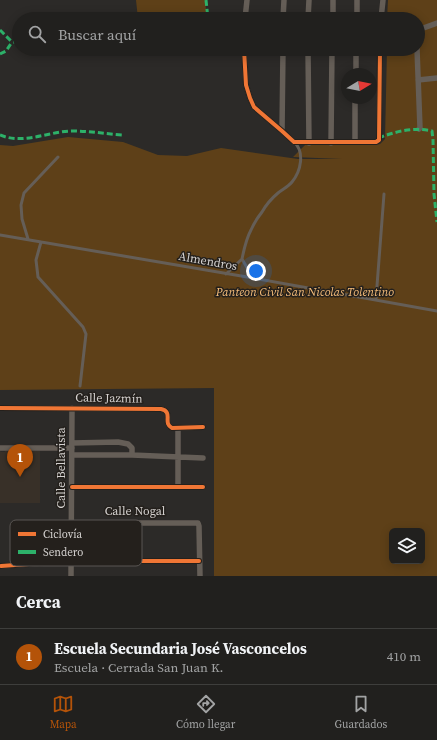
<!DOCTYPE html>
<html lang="es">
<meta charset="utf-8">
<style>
:root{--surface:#21201e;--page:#292827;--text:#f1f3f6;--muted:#a2a3a4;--line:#3e3e3c;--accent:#b45309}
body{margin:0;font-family:"Source Serif 4",serif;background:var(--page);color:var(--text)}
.controls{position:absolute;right:12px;bottom:12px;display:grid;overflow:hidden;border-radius:6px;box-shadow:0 2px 10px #0003}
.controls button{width:36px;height:36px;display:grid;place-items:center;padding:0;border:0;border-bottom:1px solid var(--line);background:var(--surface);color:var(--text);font:20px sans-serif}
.compass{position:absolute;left:341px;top:68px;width:36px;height:36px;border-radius:50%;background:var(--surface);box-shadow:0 2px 10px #0003;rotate:80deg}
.you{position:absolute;left:256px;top:271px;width:14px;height:14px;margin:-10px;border:3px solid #fff;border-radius:50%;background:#1a73e8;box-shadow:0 0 0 6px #1a73e833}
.badge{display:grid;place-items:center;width:26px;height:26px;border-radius:50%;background:var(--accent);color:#fff;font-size:13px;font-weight:700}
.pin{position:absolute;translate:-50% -33px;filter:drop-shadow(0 1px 2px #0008)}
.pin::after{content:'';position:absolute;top:21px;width:14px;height:12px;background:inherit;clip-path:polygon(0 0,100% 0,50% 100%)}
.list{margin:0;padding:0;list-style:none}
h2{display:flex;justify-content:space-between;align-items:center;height:52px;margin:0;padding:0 16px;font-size:17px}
h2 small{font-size:13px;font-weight:400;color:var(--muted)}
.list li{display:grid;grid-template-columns:26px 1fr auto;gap:12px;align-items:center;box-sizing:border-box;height:56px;padding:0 16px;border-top:1px solid var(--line)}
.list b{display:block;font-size:15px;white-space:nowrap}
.list p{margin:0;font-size:13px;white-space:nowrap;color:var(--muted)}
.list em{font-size:13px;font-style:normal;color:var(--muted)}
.icon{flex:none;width:22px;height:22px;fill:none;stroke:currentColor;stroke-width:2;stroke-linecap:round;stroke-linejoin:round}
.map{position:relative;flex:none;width:437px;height:576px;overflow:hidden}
.search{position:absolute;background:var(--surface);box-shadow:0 2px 10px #0003;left:12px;right:12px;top:12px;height:44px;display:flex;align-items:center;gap:10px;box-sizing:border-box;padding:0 14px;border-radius:22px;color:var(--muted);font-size:15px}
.sheet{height:108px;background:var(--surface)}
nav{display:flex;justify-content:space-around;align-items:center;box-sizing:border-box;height:56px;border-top:1px solid var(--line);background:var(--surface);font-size:11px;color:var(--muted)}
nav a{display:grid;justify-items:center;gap:2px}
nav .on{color:var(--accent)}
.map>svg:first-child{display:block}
</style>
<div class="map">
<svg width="437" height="576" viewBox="0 0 437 576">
<rect width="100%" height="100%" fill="#2c2a28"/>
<path fill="#383028" d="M5 450 40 451V503H0V451L1 452H5Z"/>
<path fill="#5e4018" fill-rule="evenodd" d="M136 0H205L207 19H138Z
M388 0H437V576H214V388L0 390V145L13 146 68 137 123 142 158 155 187 156 221 148 298 159H342L293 157 306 144 375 145 380 144 385 139 387 49H418V19H387ZM392 531H422V561H392Z"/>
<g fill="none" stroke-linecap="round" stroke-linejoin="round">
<path stroke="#655e57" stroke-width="3" d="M0 235 253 278 437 311
M28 239 22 219 21 205 24 193 58 157
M41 242 36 260 38 277 83 327 86 334 80 386
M226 274 242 259
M253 278 242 259C244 249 246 239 251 230 254 223 258 217 262 212 266 205 272 198 278 193 283 189 288 187 292 182 301 171 305 152 294 142
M376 299 384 194"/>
<path stroke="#655e57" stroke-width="5.5" d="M245 19 247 0
M283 19 284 0
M308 19 309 0
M333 19V0
M357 19V0
M381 19 383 0
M418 30 437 23
M244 49 246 85 250 98 254 107 282 131 294 142H376L379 140 380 49
M308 49 309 143
M417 49 420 128 419 129
M356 74V49
M418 80 437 78
M282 131 283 49
M355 142V98
M331 143 332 49
M0 408 161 409C174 412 162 423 172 428L203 427
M178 428V486
M72 443 118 442 128 444 132 448V455
M0 448H72
M72 455H132L203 458
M72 487H203
M72 523H198L199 526 200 576
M1 566 71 561H199
M71 576 72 408"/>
<path stroke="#2db169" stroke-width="3" stroke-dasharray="6 3" stroke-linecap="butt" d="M206 0 208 19
M0 30 12 42H19
M0 54 6 51 12 42
M0 135C24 145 49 131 73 131 90 131 106 134 123 135
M379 139 381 137C398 131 414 127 432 131L433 140 434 194 437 222"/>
<defs>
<path id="cycleway" d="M244 49 246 85 250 98 254 107 282 131 294 142H376L379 140 380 49
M0 408 161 409C174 412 162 423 172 428L203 427
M72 487H203
M1 566 71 561H199"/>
</defs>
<use href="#cycleway" stroke="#24201c" stroke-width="6"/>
<use href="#cycleway" stroke="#f07635" stroke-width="4"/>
</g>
<g text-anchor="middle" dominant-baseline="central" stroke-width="3" stroke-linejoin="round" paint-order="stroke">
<g font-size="12" fill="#d5d2d0" stroke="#24201c">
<text transform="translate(208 261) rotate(10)">Almendros</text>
<text transform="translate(109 398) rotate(1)">Calle Jazmín</text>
<text transform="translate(61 468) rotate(-90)">Calle Bellavista</text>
<text x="135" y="511">Calle Nogal</text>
</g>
<g font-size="12" font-style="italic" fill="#f6bd7a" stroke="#24201c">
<text x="305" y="292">Panteon Civil San Nicolas Tolentino</text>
</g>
</g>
<rect x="10" y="520" width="132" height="46" rx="6" fill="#24201c" stroke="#595552" stroke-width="1"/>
<rect x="18" y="532" width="18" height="4" fill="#f07635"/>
<rect x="18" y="550" width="18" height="4" fill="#2db169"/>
<g font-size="11" fill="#d5d2d0">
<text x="43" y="538">Ciclovía</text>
<text x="43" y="556">Sendero</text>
</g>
</svg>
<div class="controls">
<button><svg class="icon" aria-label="layers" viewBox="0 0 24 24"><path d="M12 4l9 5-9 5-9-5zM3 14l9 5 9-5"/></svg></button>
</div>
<svg class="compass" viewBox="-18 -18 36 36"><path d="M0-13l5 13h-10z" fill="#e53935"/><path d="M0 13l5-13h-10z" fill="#a2a3a4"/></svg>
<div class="you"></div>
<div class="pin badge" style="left:20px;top:477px">1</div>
<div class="search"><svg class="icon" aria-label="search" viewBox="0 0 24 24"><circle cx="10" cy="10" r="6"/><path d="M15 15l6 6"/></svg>Buscar aquí</div>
</div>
<section class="sheet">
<h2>Cerca<small></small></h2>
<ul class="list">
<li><span class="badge">1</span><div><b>Escuela Secundaria José Vasconcelos</b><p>Escuela · Cerrada San Juan K.</p></div><em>410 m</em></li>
</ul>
</section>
<nav>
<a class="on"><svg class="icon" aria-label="map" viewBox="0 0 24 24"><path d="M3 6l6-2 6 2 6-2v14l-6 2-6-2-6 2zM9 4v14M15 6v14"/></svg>Mapa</a>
<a><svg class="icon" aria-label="directions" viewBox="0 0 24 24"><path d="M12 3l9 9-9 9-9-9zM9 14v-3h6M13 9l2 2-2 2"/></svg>Cómo llegar</a>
<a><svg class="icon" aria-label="saved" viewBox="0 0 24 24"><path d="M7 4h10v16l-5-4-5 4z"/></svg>Guardados</a>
</nav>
